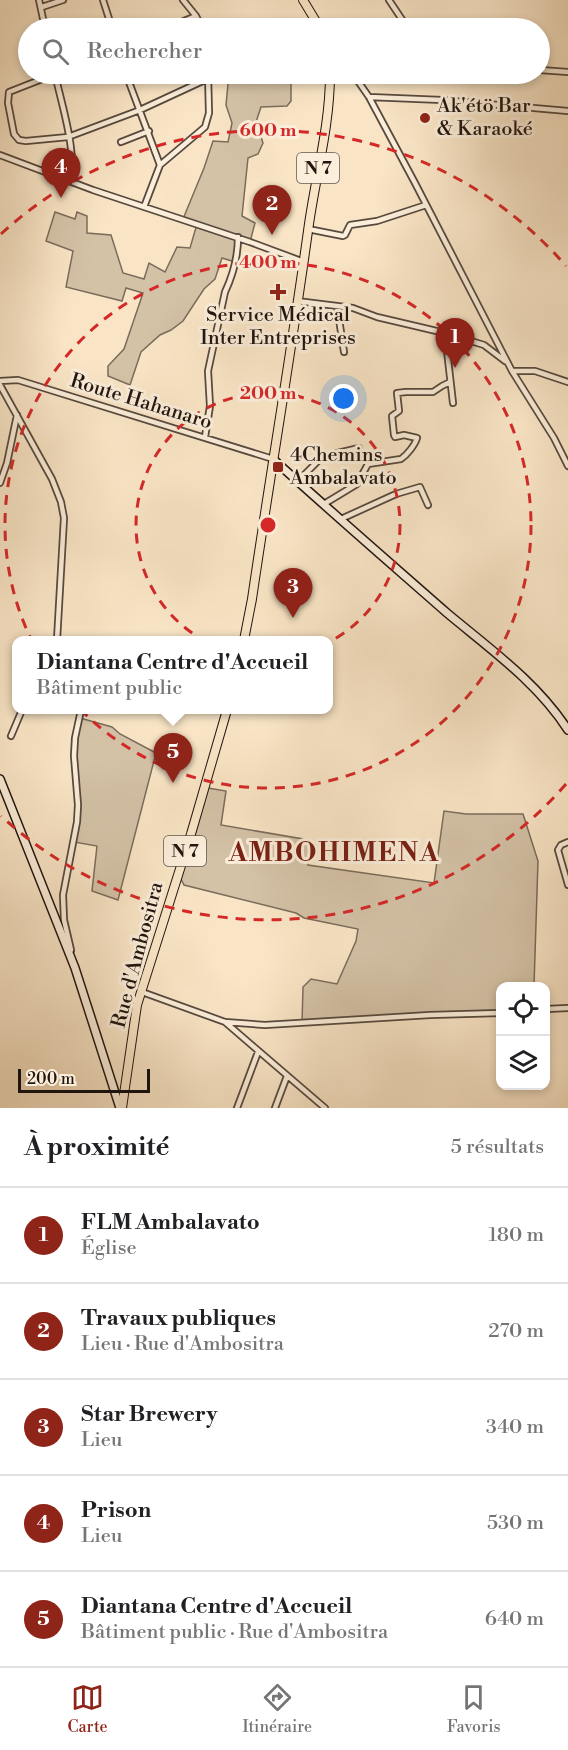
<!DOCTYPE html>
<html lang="fr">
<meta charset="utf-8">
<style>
:root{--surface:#fff;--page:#f2f2f2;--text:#202124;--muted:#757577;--line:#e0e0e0;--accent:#8f2418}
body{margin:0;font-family:"Libre Bodoni",serif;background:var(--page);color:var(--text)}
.controls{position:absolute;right:18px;bottom:18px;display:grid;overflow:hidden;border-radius:12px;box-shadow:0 3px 9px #0003}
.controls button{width:54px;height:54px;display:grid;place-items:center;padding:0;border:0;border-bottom:2px solid var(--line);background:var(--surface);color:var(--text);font:30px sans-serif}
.scale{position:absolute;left:18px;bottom:15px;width:132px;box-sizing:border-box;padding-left:6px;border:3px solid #211510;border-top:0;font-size:16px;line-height:21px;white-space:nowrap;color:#211510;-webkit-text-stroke:4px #fbeeda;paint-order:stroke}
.you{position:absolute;left:344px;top:399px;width:21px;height:21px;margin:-15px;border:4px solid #fff;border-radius:50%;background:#1a73e8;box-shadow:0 0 0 9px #1a73e833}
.badge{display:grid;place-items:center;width:39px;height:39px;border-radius:50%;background:var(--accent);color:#fff;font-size:20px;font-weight:700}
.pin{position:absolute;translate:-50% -50px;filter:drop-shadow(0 2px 3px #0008)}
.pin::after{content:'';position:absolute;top:32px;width:21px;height:18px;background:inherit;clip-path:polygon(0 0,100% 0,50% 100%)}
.popup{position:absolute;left:12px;top:636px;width:321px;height:78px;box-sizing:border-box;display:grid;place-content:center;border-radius:12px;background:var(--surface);filter:drop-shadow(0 2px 4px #0005);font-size:20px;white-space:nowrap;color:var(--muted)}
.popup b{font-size:22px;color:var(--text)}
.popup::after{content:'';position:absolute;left:50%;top:100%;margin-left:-12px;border:12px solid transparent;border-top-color:var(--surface)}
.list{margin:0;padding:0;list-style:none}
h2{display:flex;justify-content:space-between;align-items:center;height:78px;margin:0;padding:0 24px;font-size:26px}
h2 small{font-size:20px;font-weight:400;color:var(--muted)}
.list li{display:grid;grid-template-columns:39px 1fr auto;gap:18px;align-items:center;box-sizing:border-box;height:96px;padding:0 24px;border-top:2px solid var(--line)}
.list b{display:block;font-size:22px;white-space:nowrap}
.list p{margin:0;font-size:20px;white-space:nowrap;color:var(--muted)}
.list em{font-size:20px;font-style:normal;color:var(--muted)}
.icon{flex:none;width:33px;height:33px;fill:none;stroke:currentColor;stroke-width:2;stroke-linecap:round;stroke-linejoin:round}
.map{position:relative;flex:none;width:568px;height:1108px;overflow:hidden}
.search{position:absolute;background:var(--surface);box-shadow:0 3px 9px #0003;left:18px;right:18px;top:18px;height:66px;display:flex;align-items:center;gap:15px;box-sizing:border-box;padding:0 21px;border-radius:33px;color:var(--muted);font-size:22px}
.sheet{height:558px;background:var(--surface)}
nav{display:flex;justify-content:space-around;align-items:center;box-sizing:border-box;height:84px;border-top:2px solid var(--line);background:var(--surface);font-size:16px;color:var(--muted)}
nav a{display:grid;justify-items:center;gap:3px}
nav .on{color:var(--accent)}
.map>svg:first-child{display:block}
</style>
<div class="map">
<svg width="568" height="1108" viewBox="0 0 568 1108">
<rect width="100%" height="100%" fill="#f9e5c6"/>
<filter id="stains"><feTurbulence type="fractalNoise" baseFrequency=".00333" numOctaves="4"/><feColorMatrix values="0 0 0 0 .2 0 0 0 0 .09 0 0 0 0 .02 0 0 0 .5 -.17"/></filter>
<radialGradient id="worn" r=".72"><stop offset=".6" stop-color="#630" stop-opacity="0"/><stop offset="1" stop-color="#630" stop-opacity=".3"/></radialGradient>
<path fill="#d4c2a7" stroke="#7a6c5c" stroke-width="1.5" d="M229 74H271L291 80V101L287 106 261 107 256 122 263 143 258 154 248 158 242 216 255 223 250 242 238 238 235 262 222 258 215 279 204 289 183 321 171 330 160 335 141 352 130 385 108 376V366L124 349 143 293 126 288 122 301 66 287 73 251 46 241 55 212 75 219 77 212 87 216V233L111 235 123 273 144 279 149 263 165 272 177 247 190 248 197 224 183 219 204 168 213 141 228 142 232 123 226 105Z
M80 718 112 727 120 734 156 753 118 900 92 891 97 846 74 842 77 822 74 756Z
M208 788 226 791 221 825 309 840 308 865 434 883 444 811 466 814H523L538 861 534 986 500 987V1013L430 1015 302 1024 303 987 311 979 337 984 356 941 358 929 304 918 296 913 184 885 180 877Z"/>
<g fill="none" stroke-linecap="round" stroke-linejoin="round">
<defs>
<path id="street" d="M39 0 45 28
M103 0 112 28
M183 0 196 16 202 28
M389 0 407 27 404 28
M42 7 63 0
M167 28 196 16
M540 70 568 72
M55 74 9 92 8 103 14 134 19 140 26 141 68 137 140 110 207 79
M55 74C62 106 76 148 71 181
M126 74 160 165
M353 74 369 97 415 183 512 371 554 438 568 466
M369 97 442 100 568 111
M121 142 149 131
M0 155 93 190 250 242 304 262
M144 207 160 165 205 127 209 113 208 74
M308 229 343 236 345 235 350 225 377 221 426 205
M297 301 353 308 377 317 445 333 484 345 505 361
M337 306 344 352
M445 333 453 403
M512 371H535L568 382
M0 381 18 380 273 459
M0 385 52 479 61 502 64 518 57 640
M205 437 210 406 208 371 225 292C233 275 238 256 238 237
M298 481 320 459 325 456 359 448
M0 483 7 463 17 415
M324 504 357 484 368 464 401 459C407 455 415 445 417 438L404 435 395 437 394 435 392 416 399 411 397 393 406 392H433L442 386 450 382
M341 519 396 494 420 487 428 505
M11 736 22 710
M568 842 561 845 558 850 568 885
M71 950 64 920 63 895 77 822 78 805 74 756 75 738 81 710
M142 992 225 1022 265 1025 430 1015 500 1013
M546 1009 568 1008
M225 1022 325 1108
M237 1108 258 1052
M275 1108 287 1076"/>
<path id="secondary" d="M273 459C330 511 389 562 447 613 490 649 537 682 568 730
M0 779 75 968 120 1108"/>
<path id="primary" d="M303 0 320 28
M244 640 252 599C270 476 291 354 308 231 315 178 330 127 330 74
M122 1108 137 1005 191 834 227 710"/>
</defs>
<use href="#street" stroke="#57493e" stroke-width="8"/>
<use href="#secondary" stroke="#211510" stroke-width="10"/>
<use href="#primary" stroke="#211510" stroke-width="10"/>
<use href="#street" stroke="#fbeeda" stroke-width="4.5"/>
<use href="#secondary" stroke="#fbeeda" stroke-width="7"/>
<use href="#primary" stroke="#f9e5c6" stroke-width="8"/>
</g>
<g fill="none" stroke="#d62828" stroke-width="3" stroke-dasharray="10 8">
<circle cx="268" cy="525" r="132"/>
<circle cx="268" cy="525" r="263"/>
<path d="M566 784A395 395 0 0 1 1 816M1 234A395 395 0 0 1 566 266"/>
</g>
<g fill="#8f2418" stroke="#fbeeda" stroke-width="2">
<circle cx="425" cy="118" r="6"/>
<path d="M275 283h6v6h6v6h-6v6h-6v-6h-6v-6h6z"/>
<rect x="272" y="461" width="12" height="12" rx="3"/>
</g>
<g text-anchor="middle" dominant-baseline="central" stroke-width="6" stroke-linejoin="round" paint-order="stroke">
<g fill="#fbeeda" stroke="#62564d" stroke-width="1.5">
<rect x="297" y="153" width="42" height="30" rx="4.5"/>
<rect x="164" y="836" width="42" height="30" rx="4.5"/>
</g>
<g font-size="18" font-weight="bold" fill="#211510">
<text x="318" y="168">N 7</text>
<text x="185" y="851">N 7</text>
</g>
<g font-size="20" fill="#211510" stroke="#fbeeda" text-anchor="start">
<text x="437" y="106">Ak'étö Bar<tspan x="437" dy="23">&amp; Karaoké</tspan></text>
<text x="278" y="315" text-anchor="middle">Service Médical<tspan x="278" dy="23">Inter Entreprises</tspan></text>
<text x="290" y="455">4Chemins<tspan x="290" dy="23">Ambalavato</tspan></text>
</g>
<g font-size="20" fill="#211510" stroke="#fbeeda">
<text transform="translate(141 402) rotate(17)">Route Hahanaro</text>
<text transform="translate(138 955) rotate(-75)">Rue d'Ambositra</text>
</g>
<g font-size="26" font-weight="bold" letter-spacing="1.5" fill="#7a1f14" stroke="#fbeeda">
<text x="334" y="853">AMBOHIMENA</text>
</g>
</g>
<circle cx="268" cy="525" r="9" fill="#d62828" stroke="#fbeeda" stroke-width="3"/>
<g font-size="18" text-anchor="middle" font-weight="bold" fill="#d62828" stroke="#fbeeda" stroke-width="6" stroke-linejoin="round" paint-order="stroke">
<text x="268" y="136">600 m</text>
<text x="268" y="268">400 m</text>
<text x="268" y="399">200 m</text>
</g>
<rect width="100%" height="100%" filter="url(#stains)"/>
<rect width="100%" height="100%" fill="url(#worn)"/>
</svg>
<div class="controls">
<button><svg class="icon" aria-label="locate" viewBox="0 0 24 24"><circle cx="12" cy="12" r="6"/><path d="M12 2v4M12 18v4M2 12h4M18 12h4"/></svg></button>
<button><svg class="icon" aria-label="layers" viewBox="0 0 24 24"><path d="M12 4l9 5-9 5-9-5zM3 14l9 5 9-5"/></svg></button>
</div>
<div class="scale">200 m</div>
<div class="you"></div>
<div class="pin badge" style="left:455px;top:368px">1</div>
<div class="pin badge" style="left:272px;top:235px">2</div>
<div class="pin badge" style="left:293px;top:618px">3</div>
<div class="pin badge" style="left:61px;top:198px">4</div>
<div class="pin badge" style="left:173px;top:783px">5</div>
<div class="popup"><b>Diantana Centre d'Accueil</b>Bâtiment public</div>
<div class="search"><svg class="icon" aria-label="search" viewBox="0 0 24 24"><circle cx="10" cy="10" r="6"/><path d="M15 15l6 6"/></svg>Rechercher</div>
</div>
<section class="sheet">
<h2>À proximité<small>5 résultats</small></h2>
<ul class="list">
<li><span class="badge">1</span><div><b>FLM Ambalavato</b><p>Église</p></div><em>180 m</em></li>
<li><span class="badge">2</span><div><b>Travaux publiques</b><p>Lieu · Rue d'Ambositra</p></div><em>270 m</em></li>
<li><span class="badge">3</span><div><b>Star Brewery</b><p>Lieu</p></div><em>340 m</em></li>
<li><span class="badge">4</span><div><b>Prison</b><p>Lieu</p></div><em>530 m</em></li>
<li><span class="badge">5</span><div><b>Diantana Centre d'Accueil</b><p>Bâtiment public · Rue d'Ambositra</p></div><em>640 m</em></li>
</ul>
</section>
<nav>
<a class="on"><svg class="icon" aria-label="map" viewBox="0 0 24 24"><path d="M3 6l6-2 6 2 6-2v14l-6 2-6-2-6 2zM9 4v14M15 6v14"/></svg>Carte</a>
<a><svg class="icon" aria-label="directions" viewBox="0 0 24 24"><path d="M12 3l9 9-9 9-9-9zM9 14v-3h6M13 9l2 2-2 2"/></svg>Itinéraire</a>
<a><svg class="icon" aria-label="saved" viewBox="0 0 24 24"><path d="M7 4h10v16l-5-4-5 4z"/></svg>Favoris</a>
</nav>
